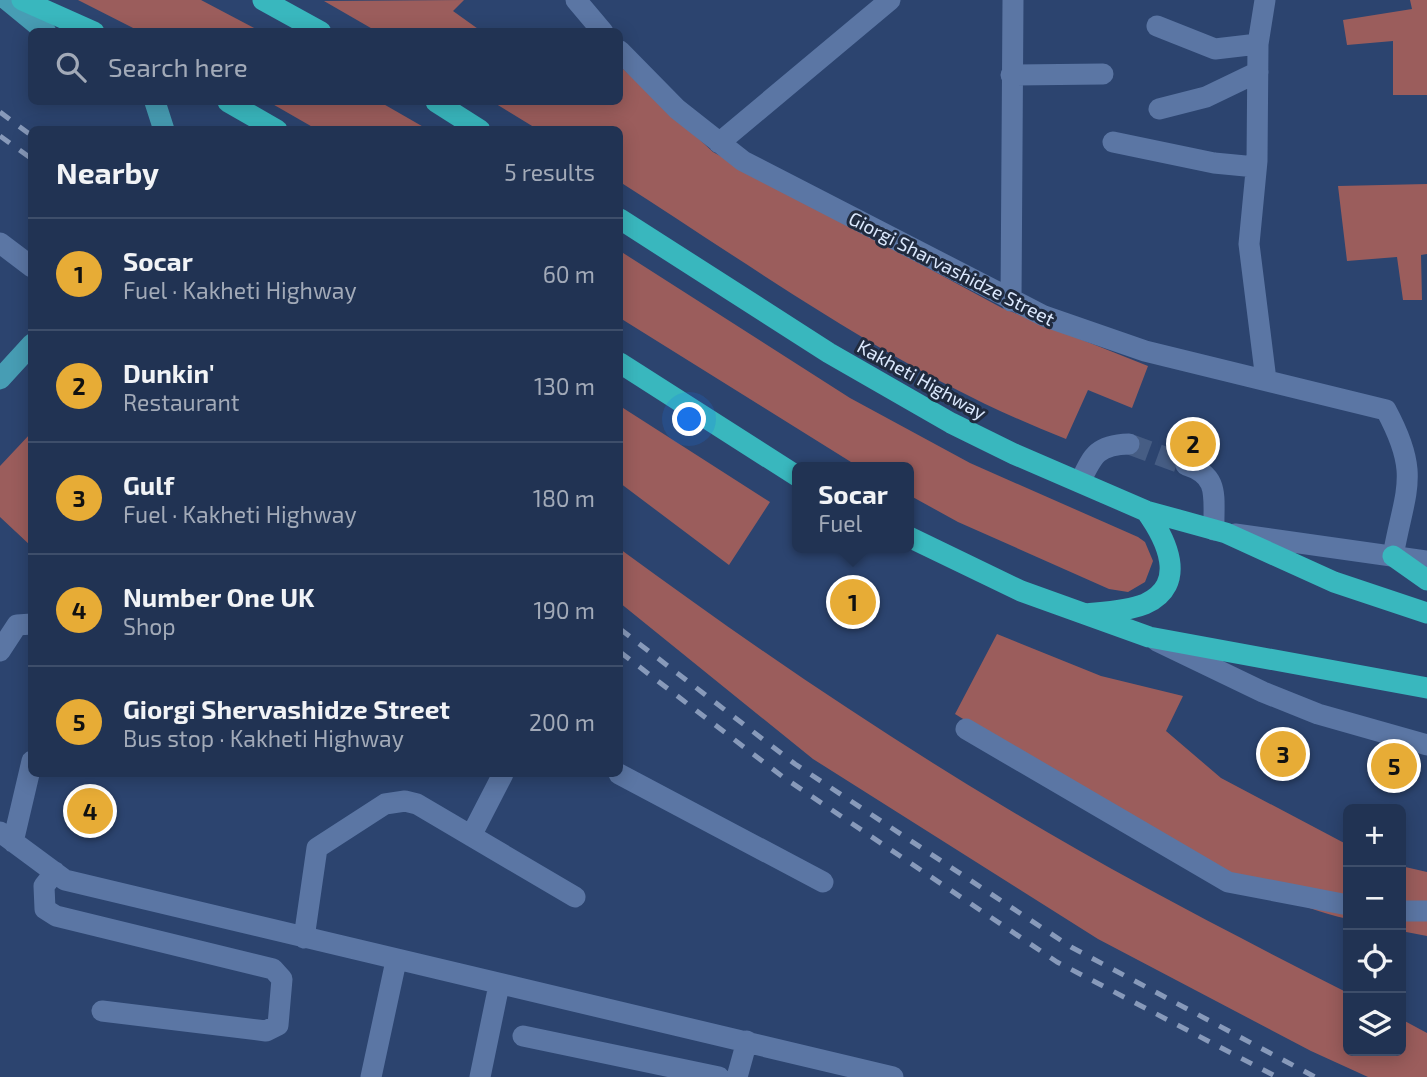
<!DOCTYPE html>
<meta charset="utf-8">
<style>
:root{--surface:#213353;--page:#293b5a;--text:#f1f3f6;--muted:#a2aab8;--line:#3e4e6a;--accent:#e7ac36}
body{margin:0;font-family:"Exo 2",sans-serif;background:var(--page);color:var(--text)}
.controls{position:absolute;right:21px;bottom:21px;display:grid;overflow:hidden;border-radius:10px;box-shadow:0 4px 18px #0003}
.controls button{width:63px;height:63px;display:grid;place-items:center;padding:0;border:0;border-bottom:2px solid var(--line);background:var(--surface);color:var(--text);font:35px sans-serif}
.you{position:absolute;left:690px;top:420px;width:24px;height:24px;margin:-18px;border:5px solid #fff;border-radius:50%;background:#1a73e8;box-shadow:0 0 0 10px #1a73e833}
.badge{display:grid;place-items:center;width:46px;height:46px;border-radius:50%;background:var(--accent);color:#111;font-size:23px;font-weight:700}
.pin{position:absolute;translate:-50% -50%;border:4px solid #fff;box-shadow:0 2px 7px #0006}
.popup{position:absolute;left:792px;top:462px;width:122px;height:91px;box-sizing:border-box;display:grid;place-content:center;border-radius:10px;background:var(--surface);filter:drop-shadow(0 2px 5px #0005);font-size:23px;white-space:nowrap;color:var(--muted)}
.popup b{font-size:26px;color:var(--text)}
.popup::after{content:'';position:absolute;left:50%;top:100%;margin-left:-14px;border:14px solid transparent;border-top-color:var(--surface)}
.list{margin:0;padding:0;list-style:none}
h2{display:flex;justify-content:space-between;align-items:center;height:91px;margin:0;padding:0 28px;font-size:30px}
h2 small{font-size:23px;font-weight:400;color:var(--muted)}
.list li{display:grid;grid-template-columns:46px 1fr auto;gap:21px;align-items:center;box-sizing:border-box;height:112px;padding:0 28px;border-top:2px solid var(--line)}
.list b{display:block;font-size:26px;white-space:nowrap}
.list p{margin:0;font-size:23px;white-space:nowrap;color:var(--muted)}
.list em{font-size:23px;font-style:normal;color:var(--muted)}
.icon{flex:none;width:38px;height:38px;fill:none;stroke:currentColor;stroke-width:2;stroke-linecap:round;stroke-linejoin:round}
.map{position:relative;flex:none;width:1427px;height:1077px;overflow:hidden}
.search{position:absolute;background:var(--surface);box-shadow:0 4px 18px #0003;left:28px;top:28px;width:595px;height:77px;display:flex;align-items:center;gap:18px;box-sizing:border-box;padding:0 24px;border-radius:10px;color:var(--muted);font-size:26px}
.panel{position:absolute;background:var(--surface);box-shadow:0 4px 18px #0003;left:28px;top:126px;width:595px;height:651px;border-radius:10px}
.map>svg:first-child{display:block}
</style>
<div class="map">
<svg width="1427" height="1077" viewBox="0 0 1427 1077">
<rect width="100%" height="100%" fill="#2c446f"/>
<path fill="#9b5d5c" d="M78 0H201L260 31H139Z
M464 0 453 11 481 31H376L324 1Z
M1410 0H1427V95H1393V41L1347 45 1343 20 1412 9Z
M620 66 713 152 1002 308 1148 366 1132 408 1088 390 1066 439C906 377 764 274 620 182V130L537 129 493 102H620Z
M269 102H380L427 129H316Z
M1427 184V254L1421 255 1422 300H1403L1397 257 1347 261 1338 186Z
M620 251 850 398 970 463 1138 537 1145 542 1153 561 1145 582 1128 592 1109 589 958 522 909 495V467H859L620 318Z
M620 406 770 502 729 565 620 483Z
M31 433H32L31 546 0 517V466Z
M620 549C744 640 871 727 1003 806 1115 874 1232 934 1348 993V1051H1401V1019L1427 1033V1077H1368L1311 1051 1098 939 813 759 620 603Z
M997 634 1101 676 1183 696 1166 731 1221 778 1348 845V919C1280 904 1214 865 1153 831 1086 793 1020 754 955 714Z
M1401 866 1427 872V936L1401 931Z"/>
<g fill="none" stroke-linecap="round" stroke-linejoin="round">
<path stroke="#465d84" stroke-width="21" stroke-dasharray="21 10" stroke-linecap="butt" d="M1129 444 1186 465"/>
<path stroke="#5b76a4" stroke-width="21" d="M576 0 603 32
M1265 0 1258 44 1257 161 1249 244 1266 380
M1157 26 1215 49 1258 44
M620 51 677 109 743 161 1044 316 1145 351 1386 410C1421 475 1405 489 1393 556
M1011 75 1103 74
M1159 109 1206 97 1258 72
M1113 142 1214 163 1256 167
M719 143 890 0
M0 243 32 267
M1011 301 1013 0
M1186 465C1221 476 1213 498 1214 530
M1080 482C1093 455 1097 445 1129 444
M1235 534 1427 561
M1157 641 1263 692 1318 714 1427 745
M0 651 17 625 32 624
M966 729 1228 882 1348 905
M619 774 823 882
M0 832 65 880 893 1077
M471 836 503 774
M13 842 32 761
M55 872 44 886 45 909 56 916 273 969 282 979 278 1025 266 1031 102 1011
M1401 911H1427
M304 938 317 848 385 804 405 801 417 804 575 897
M523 1036 719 1077
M371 1077 396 961
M480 1077 499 985
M737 1077 747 1041"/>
<path stroke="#479db4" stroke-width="21" d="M7 0 46 32
M155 102 164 130
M0 379 32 344"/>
<path stroke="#39b7be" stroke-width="21" d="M22 0 94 32
M263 0 321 32
M228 102 277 130
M436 102 480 130
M620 219 829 353 951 423 1014 454 1146 511 1226 533 1334 582 1427 613
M620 363 797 476
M909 537 1021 591 1149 637 1427 688
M1393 556 1427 580
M1086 614C1105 612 1127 611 1145 604 1189 584 1166 539 1146 511"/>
<path stroke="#889aba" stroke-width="5" stroke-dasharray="12 12" stroke-linecap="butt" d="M0 112 32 136
M0 136 32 159
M620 629 795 764 1071 947 1315 1077
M620 652 783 777 1057 962 1277 1077"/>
</g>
<g text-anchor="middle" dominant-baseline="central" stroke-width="6" stroke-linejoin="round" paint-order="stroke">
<g font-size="19" fill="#dbe8fd" stroke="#202b3f">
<text transform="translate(952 268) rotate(27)">Giorgi Sharvashidze Street</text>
<text transform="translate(922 379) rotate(29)">Kakheti Highway</text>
</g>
</g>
</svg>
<div class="controls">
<button>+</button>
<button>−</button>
<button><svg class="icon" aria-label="locate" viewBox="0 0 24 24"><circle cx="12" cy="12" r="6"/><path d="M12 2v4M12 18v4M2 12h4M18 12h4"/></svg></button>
<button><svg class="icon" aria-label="layers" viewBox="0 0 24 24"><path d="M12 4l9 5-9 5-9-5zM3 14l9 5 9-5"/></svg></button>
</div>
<div class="you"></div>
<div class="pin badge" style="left:853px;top:602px">1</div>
<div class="popup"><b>Socar</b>Fuel</div>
<div class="pin badge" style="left:1193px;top:444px">2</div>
<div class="pin badge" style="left:1283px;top:754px">3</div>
<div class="pin badge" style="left:90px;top:811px">4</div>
<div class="pin badge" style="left:1394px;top:766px">5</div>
<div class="search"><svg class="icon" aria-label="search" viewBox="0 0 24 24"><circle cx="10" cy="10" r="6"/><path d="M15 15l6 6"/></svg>Search here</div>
<section class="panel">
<h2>Nearby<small>5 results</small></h2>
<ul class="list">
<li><span class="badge">1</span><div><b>Socar</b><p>Fuel · Kakheti Highway</p></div><em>60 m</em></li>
<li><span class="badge">2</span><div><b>Dunkin'</b><p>Restaurant</p></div><em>130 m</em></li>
<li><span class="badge">3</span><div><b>Gulf</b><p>Fuel · Kakheti Highway</p></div><em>180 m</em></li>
<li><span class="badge">4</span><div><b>Number One UK</b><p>Shop</p></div><em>190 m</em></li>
<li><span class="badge">5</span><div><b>Giorgi Shervashidze Street</b><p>Bus stop · Kakheti Highway</p></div><em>200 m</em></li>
</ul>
</section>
</div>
